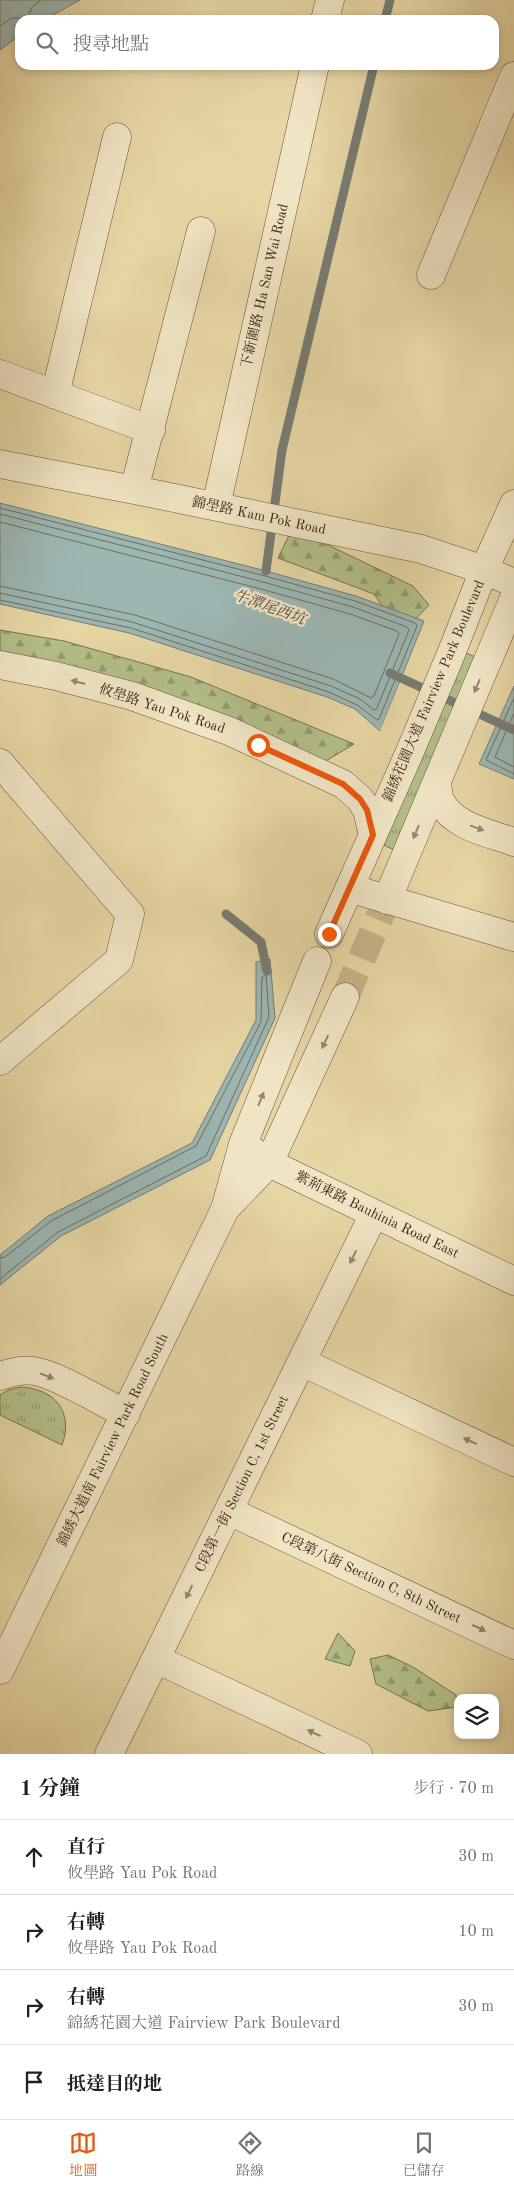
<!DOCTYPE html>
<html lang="zh-TW">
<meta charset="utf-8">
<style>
:root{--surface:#fff;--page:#f2f2f2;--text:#202124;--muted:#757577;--line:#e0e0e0;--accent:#ea580c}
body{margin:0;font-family:"Old Standard TT","Noto Serif TC",serif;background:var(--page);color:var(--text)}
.controls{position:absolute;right:15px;bottom:15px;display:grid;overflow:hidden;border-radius:10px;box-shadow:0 2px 8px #0003}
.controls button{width:45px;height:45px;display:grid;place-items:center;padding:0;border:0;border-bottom:1px solid var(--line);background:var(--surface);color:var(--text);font:25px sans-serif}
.stop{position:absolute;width:15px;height:15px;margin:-11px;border:4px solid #ea580c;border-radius:50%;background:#fff}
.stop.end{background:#ea580c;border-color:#fff;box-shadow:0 1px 5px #0008}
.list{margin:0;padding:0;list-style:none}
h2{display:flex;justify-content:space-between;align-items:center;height:65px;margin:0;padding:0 20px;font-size:21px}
h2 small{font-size:16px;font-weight:400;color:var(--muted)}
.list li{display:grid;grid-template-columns:32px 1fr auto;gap:15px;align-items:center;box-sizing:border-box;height:75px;padding:0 20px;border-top:1px solid var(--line)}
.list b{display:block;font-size:19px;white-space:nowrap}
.list p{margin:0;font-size:16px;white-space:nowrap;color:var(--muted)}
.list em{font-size:16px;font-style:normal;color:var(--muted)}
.icon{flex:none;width:28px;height:28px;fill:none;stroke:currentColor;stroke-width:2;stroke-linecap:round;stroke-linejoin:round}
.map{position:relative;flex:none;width:514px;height:1754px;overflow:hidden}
.search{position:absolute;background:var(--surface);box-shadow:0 2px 8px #0003;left:15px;right:15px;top:15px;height:55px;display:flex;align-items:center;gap:12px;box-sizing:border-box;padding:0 18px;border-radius:15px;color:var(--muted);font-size:19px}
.sheet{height:365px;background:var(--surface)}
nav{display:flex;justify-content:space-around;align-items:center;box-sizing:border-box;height:70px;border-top:1px solid var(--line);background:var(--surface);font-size:14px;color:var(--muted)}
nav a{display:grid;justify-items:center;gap:2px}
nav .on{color:var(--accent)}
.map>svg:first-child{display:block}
</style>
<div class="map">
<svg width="514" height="1754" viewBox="0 0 514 1754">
<defs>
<pattern id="grass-tufts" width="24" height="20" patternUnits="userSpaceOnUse" patternTransform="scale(1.25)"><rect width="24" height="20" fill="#b3be87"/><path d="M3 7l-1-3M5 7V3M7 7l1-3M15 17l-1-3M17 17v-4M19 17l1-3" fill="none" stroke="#939a6d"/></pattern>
<pattern id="forest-firs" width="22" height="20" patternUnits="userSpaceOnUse" patternTransform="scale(1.25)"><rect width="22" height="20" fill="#b3be87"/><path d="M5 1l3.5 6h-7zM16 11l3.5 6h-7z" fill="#939a6d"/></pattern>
</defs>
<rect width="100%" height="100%" fill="#e6d6a4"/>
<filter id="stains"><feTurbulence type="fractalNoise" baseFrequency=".004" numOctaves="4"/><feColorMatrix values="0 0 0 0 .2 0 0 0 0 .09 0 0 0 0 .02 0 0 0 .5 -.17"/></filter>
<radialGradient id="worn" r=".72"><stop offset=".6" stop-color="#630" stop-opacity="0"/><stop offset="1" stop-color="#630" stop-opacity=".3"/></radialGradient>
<path fill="url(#grass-tufts)" stroke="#79714e" d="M466 653 478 658 396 851 384 845Z
M21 1387C55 1389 74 1412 62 1445L0 1415V1395L8 1390Z"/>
<path fill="url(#forest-firs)" stroke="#79714e" d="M291 531 324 543 413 586 429 605 401 634 374 594 278 558Z
M0 630 64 641 191 677 354 744 324 762 0 656Z
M338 1633 355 1651 350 1666 325 1659Z
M388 1655 413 1667 456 1695 457 1707 428 1711 376 1684 370 1659Z"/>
<path fill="#9cb6b2" stroke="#777c73" d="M0 0H80L44 20H20V35L0 50Z
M0 503 266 571 356 596 424 621 380 731 355 709 327 697 129 633 0 604Z
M514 686V779L479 764Z
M270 959 275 1018 210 1160 61 1236 0 1285V1255L48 1216 192 1143 256 1020V962Z"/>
<path fill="#e6d6a4" d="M426 619 427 622 382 732 379 733Z"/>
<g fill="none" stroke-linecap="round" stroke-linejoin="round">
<path stroke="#6e6d63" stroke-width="1" d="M0 26 12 18H28L32 7 41 0
M0 508 265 576 355 601 415 623 417 626 379 719 377 720 357 705 329 692 131 628 0 600
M0 514 263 582 353 607 407 627 409 630 377 708 374 710 360 699 331 686 132 622 0 593
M0 522 261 589 350 614 397 631 399 634 374 696 371 698 333 679 135 615 0 586
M514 698 486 760 514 774
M514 713 495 757 514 767
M0 1258 5 1257 51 1221 196 1146 261 1022 262 977 266 975 269 1017 206 1156 58 1232 0 1279"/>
<path stroke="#777c73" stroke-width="9" d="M385 20 390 0
M266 571 282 450 374 65
M390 673 514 730
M226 914 261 942 267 971"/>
<path stroke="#c5b287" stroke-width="28" stroke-dasharray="28 14" stroke-linecap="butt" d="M345 997 387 900"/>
<defs>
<path id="minor" d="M325 20 330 0
M431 275 514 76
M0 374 151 430
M55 395 117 137
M0 464 150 493 421 549 484 570 514 583
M134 490 201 231
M216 506 315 65
M0 665 56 676 132 696 229 731 343 784 360 799 367 810 373 835
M0 763 130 914 119 960 0 1061
M437 783C438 789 438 797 441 802 454 827 489 833 514 842
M349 888 514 937
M387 900 514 598
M329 934 408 756 451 654 484 570 514 504
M243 1144 269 1163 514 1281
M227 1207 269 1163 345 997
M302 1362 514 1462
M0 1376C11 1372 22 1369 34 1371 56 1374 103 1403 126 1414
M229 1511 514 1645
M156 1659 358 1754
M0 1670 225 1209 243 1144 317 961
M109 1754 374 1214"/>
</defs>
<use href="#minor" stroke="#695038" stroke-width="29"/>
<use href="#minor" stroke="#efe4c4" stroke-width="28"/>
</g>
<defs><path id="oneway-solid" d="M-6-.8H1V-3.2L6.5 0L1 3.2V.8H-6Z" transform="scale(1.25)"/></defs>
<g fill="#97846c">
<use href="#oneway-solid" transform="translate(78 682) rotate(-165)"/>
<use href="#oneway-solid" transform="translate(477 686) rotate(113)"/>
<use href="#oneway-solid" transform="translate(477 828) rotate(20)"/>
<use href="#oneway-solid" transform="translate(416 832) rotate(113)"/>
<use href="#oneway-solid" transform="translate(325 1042) rotate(115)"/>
<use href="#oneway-solid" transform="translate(261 1099) rotate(-68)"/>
<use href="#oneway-solid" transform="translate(353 1257) rotate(116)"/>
<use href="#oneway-solid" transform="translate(47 1376) rotate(21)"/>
<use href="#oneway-solid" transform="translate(470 1441) rotate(-155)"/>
<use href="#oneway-solid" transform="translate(189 1592) rotate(116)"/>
<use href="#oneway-solid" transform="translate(479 1628) rotate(25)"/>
<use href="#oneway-solid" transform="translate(314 1733) rotate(-155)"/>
</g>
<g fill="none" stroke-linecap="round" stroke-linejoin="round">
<path stroke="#ea580c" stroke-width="6" d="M258 745 343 784 360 799 367 810 373 835 329 934"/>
</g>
<g text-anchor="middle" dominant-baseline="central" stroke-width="5" stroke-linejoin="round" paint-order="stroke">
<g font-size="14" fill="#3f2414" stroke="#efe4c4">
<text transform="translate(265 286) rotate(-77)">下新圍路 Ha San Wai Road</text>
<text transform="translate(259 516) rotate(12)">錦壆路 Kam Pok Road</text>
<text transform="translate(434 691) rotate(-67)">錦綉花園大道 Fairview Park Boulevard</text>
<text transform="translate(162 709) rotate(18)">攸壆路 Yau Pok Road</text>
<text transform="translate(377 1215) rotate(26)">紫荊東路 Bauhinia Road East</text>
<text transform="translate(113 1440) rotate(-64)">錦綉大道南 Fairview Park Road South</text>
<text transform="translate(242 1484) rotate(-64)">C段第一街 Section C, 1st Street</text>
<text transform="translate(371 1578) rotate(25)">C段第八街 Section C, 8th Street</text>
</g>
<g font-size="15" font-style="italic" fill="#56483c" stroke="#efe4c4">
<text transform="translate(269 608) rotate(20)">牛潭尾西坑</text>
</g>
</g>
<rect width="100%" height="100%" filter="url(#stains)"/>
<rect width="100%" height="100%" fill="url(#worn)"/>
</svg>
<div class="controls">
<button><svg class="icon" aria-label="layers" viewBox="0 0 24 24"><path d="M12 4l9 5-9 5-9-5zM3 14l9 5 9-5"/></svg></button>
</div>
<div class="stop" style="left:258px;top:745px"></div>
<div class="stop end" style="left:329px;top:934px"></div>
<div class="search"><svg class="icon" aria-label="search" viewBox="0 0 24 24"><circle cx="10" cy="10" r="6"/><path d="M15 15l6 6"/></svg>搜尋地點</div>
</div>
<section class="sheet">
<h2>1 分鐘<small>步行 · 70 m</small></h2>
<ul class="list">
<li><svg class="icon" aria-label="ahead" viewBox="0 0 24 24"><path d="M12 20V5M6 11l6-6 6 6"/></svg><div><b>直行</b><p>攸壆路 Yau Pok Road</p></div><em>30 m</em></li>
<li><svg class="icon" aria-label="right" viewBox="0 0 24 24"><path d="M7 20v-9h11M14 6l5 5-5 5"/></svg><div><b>右轉</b><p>攸壆路 Yau Pok Road</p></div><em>10 m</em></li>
<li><svg class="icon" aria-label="right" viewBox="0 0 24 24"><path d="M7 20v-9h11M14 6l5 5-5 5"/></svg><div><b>右轉</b><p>錦綉花園大道 Fairview Park Boulevard</p></div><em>30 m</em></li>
<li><svg class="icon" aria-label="arrive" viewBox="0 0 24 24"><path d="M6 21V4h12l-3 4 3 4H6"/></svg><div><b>抵達目的地</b></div></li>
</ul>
</section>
<nav>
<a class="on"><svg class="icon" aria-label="map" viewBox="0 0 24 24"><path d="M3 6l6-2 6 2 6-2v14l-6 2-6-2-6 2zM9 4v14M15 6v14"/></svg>地圖</a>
<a><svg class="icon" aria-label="directions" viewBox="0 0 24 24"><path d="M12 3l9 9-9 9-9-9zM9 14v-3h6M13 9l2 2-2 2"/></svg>路線</a>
<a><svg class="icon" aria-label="saved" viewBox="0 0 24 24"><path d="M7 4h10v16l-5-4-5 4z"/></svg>已儲存</a>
</nav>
